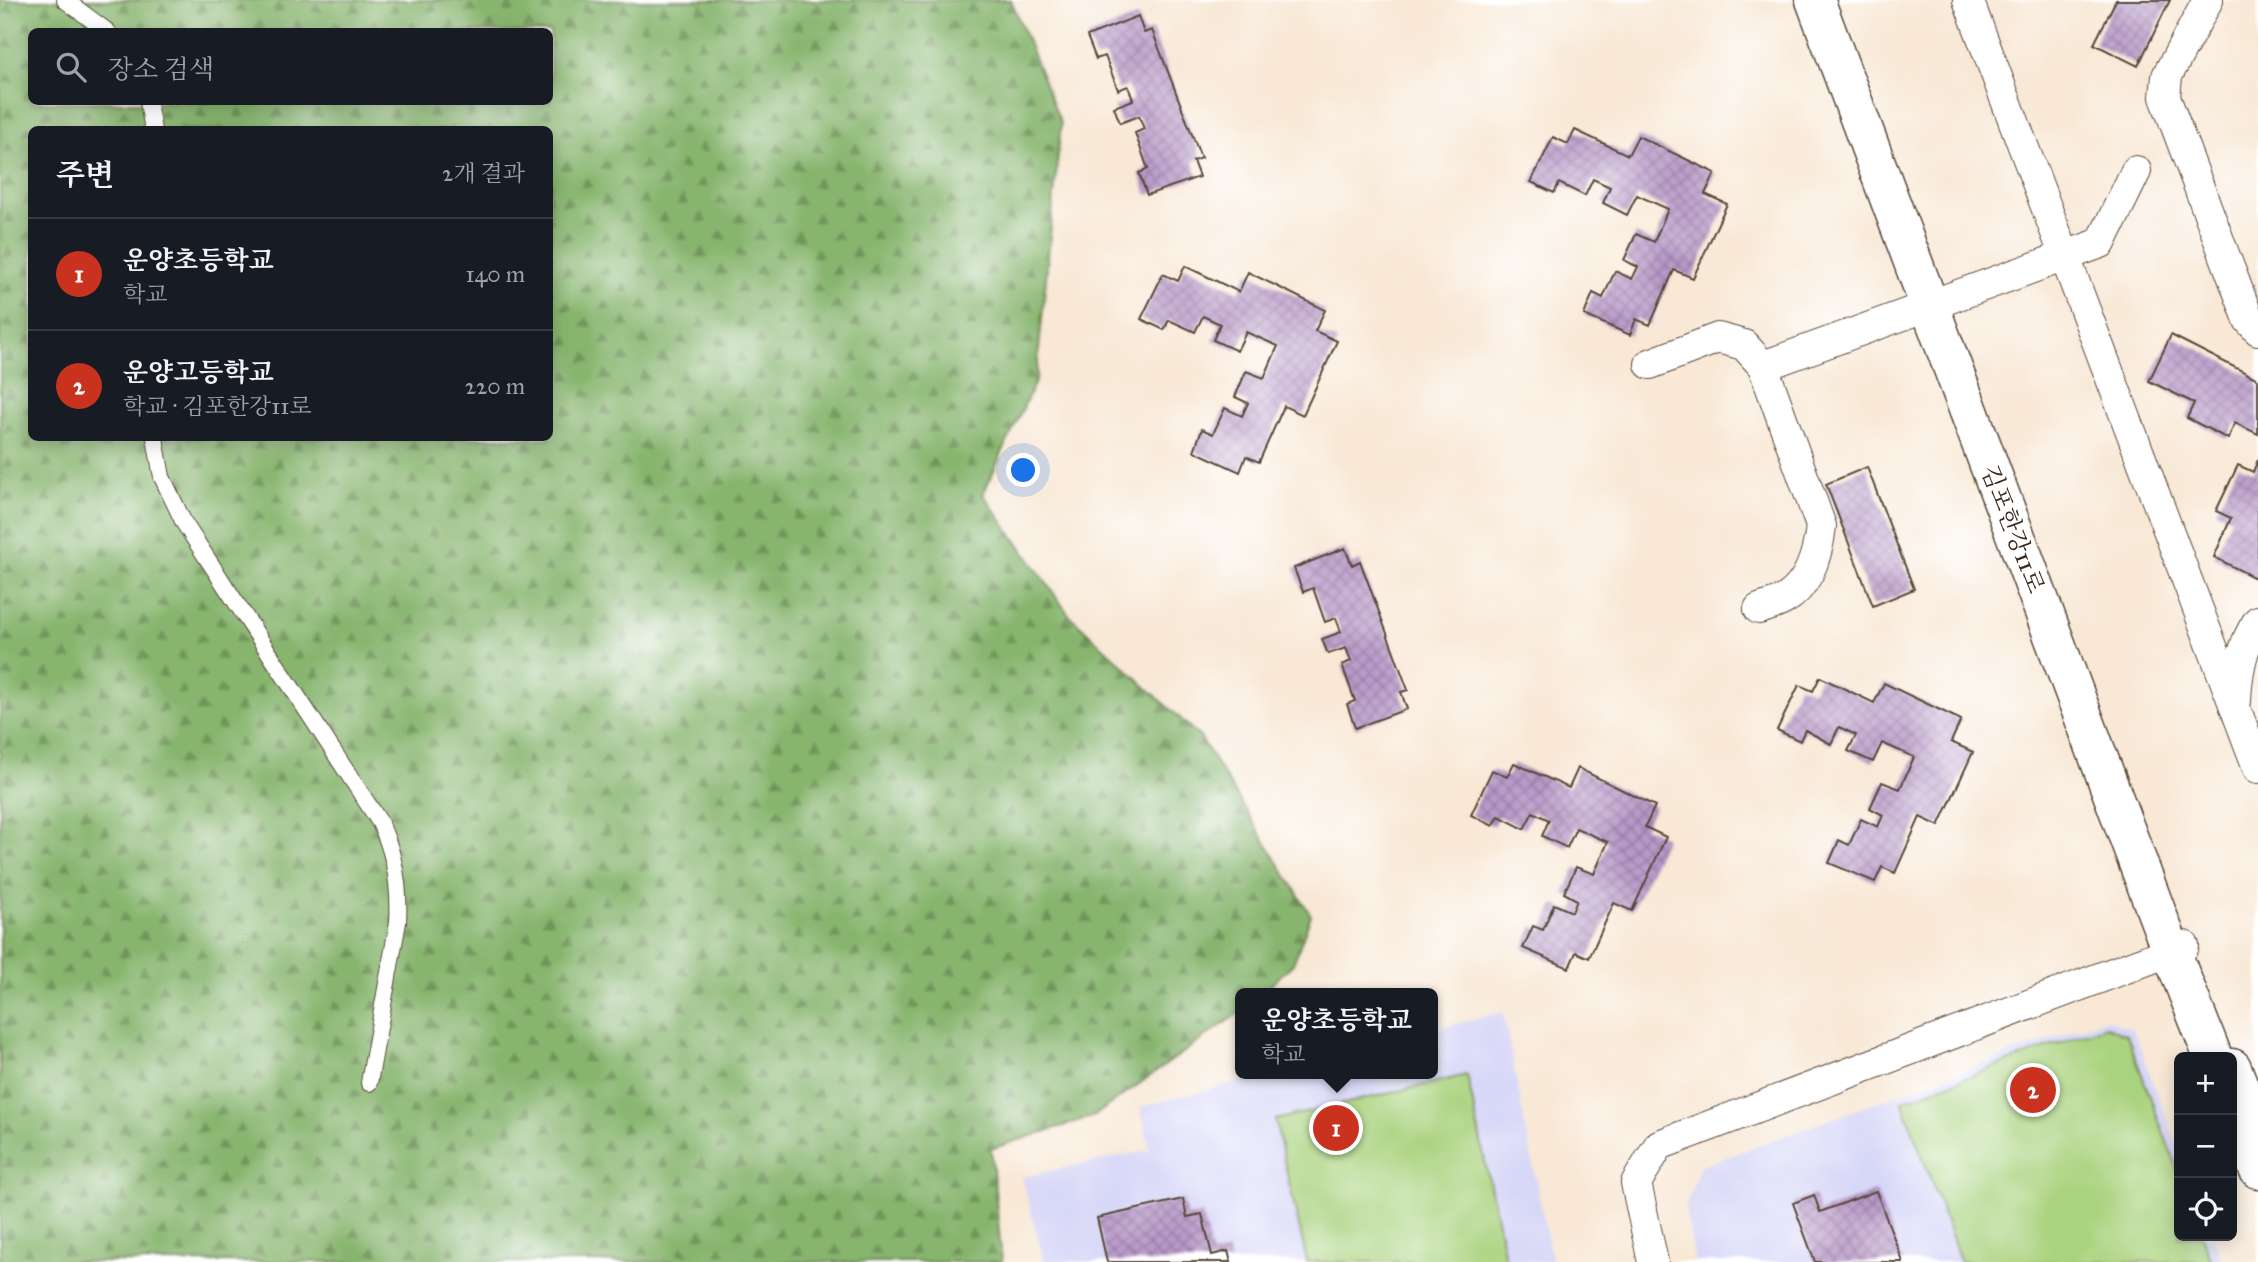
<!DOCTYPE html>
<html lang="ko">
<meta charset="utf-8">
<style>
:root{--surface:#171b24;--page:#242831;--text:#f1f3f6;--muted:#9ea1a6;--line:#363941;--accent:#c8321e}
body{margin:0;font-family:"IM FELL Great Primer","Noto Serif KR",serif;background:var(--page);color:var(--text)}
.controls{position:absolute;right:21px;bottom:21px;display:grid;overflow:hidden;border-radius:10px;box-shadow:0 4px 18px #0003}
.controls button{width:63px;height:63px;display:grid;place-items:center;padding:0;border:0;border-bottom:2px solid var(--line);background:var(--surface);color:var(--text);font:35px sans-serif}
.you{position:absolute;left:1024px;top:471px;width:24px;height:24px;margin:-18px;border:5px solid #fff;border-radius:50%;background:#1a73e8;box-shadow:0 0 0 10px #1a73e833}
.badge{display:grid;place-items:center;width:46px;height:46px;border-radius:50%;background:var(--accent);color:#fff;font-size:23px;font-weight:700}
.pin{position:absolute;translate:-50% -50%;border:4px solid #fff;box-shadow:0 2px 7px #0006}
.popup{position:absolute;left:1235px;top:988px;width:203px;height:91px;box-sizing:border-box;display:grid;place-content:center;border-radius:10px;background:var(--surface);filter:drop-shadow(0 2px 5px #0005);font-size:23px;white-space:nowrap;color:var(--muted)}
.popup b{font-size:26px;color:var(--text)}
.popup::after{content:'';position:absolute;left:50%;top:100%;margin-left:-14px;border:14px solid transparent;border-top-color:var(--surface)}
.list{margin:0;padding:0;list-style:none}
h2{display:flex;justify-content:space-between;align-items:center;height:91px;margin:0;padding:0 28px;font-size:30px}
h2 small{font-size:23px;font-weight:400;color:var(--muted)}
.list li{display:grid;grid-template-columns:46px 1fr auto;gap:21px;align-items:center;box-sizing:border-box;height:112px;padding:0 28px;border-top:2px solid var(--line)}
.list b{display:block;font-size:26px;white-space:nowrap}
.list p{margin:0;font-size:23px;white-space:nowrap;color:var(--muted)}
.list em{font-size:23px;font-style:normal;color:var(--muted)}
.icon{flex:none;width:38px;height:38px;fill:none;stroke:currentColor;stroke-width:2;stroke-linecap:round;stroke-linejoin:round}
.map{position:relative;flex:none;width:2258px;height:1262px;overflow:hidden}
.search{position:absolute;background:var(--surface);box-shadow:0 4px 18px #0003;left:28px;top:28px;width:525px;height:77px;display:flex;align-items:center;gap:18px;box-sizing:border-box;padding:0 24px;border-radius:10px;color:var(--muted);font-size:26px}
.panel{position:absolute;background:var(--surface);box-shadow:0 4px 18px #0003;left:28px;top:126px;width:525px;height:315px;border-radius:10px}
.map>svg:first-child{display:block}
</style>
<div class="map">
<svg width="2258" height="1262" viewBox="0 0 2258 1262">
<defs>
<pattern id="forest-firs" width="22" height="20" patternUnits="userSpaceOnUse" patternTransform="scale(1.75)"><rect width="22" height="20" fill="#87b56e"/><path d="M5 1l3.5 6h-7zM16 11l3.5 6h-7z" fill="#70935a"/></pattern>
<pattern id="building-cross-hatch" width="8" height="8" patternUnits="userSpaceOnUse" patternTransform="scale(1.75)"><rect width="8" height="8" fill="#b899c9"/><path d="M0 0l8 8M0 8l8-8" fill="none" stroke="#977da3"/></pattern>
</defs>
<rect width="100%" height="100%" fill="#fff"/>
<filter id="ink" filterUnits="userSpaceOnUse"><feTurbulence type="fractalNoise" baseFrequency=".0143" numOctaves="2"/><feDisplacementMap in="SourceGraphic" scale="14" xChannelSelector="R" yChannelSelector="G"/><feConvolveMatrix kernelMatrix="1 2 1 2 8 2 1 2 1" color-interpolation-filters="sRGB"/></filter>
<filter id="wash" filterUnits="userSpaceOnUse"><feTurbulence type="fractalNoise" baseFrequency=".00686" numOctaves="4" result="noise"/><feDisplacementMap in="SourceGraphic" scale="28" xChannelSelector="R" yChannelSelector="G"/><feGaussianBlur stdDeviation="1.57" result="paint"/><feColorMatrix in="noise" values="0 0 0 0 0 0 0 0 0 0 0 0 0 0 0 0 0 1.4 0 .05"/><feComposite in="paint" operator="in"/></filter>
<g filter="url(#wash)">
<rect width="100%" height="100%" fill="#f8e8d5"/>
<path fill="#d7d7f8" d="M1503 1012 1552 1262H1044L1022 1177 1150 1150 1140 1107 1267 1074H1432V1030Z
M2106 1019 2133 1030 2179 1150V1236H2213L2223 1262H1695L1685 1208 1699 1167Z"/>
<path fill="url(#forest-firs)" stroke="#617046" stroke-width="2" fill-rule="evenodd" d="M0 0H1011L1061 124 1036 380 983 494 1070 616 1200 737 1311 915 1293 964 1262 993H1240V1012L1094 1116 991 1149 1002 1262H0ZM32 32H550V102H32ZM32 130H550V438H32Z"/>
<path fill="#aad37f" stroke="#727e4e" stroke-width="2" d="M2106 1026 2127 1035 2179 1174V1236H2202L2212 1262H1961L1902 1101Z
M1467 1075 1506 1262H1307L1275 1120Z"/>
<g id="blocks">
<path fill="url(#building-cross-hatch)" d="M2116 0H2170L2138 66 2094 44Z
M1138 16 1144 33 1152 30 1201 158 1193 161 1199 177 1147 195 1139 173 1148 169 1135 133 1144 129 1139 116 1120 123 1114 107 1133 100 1128 86 1118 90 1105 56 1096 59 1087 36Z
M1575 130 1628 155 1638 136 1715 173 1705 194 1727 204 1693 278 1674 270 1650 325 1636 319 1630 335 1584 315 1593 293 1603 298 1615 271 1632 279 1638 267 1624 260 1636 234 1654 242 1668 209 1637 195 1627 215 1603 203 1610 187 1593 179 1585 196 1559 183 1554 193 1531 182 1553 137 1568 144Z
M1185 266 1239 292 1248 272 1325 310 1315 331 1337 341 1303 415 1284 406 1259 462 1246 456 1240 472 1194 451 1202 429 1213 434 1225 408 1242 416 1248 403 1235 397 1246 371 1264 378 1278 346 1246 332 1237 351 1213 340 1220 324 1203 316 1195 332 1169 320 1164 330 1141 319 1163 274 1178 281Z
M2171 335 2258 379V434L2235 423 2228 439 2187 418 2194 403 2149 381Z
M2258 460V572L2255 578 2214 557 2231 518 2216 511 2238 465 2253 472Z
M1867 467 1914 589 1873 606 1826 484Z
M1345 548 1352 565 1360 561 1408 690 1401 692 1407 709 1355 728 1347 704 1355 701 1342 665 1351 661 1346 648 1328 654 1322 639 1341 632 1336 618 1325 622 1313 588 1303 592 1294 568Z
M1820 677 1874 703 1884 683 1961 720 1951 742 1973 752 1939 826 1920 817 1895 873 1882 867 1875 882 1829 863 1839 840 1849 845 1861 819 1878 827 1883 815 1870 808 1882 782 1900 789 1914 757 1882 743 1873 762 1848 751 1856 735 1839 727 1831 744 1805 730 1800 741 1777 730 1799 685 1813 691Z
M1514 763 1569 788 1578 768 1655 806 1645 827 1666 837 1632 911 1614 903 1589 958 1576 952 1569 968 1523 948 1533 926 1543 930 1554 904 1572 912 1577 900 1564 893 1576 867 1594 874 1608 842 1576 828 1567 848 1542 836 1549 820 1533 812 1524 829 1499 816 1493 826 1471 815 1492 770 1507 777Z
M1876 1191 1903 1262H1815L1793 1203 1814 1195 1820 1212Z
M1183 1199 1187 1217 1202 1214 1212 1255 1228 1251 1231 1262H1107L1097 1218Z"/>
</g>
</g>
<g filter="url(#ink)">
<use href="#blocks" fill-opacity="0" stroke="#574639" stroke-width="2"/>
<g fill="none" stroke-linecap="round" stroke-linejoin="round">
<defs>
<path id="lane" d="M65 0 108 32
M148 102 153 130
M155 438 162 477 184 523 379 821C395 853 400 886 398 922L369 1083"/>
<path id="street" d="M1968 0 2258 768
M2208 0 2167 76 2165 97 2249 320 2258 330
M1650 364 1718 338 1744 345 1763 366 1821 526C1818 553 1810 584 1785 599 1777 604 1767 606 1759 609
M1763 366 2101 243 2136 171
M2236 701C2237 674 2242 644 2258 621
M1653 1262 1636 1183 1659 1145 2184 946"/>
<path id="secondary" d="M1815 0 2171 951 2213 1057
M2232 1068 2258 1134
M2235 1112 2258 1169"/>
</defs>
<use href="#lane" stroke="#574639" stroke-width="18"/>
<use href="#street" stroke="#574639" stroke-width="32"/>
<use href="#secondary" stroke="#574639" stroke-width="41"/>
<use href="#lane" stroke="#fff" stroke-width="16"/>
<use href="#street" stroke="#fff" stroke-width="30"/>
<use href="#secondary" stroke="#fff" stroke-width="38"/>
</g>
</g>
<g text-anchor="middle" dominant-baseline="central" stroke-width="7" stroke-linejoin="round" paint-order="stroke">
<g font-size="24" fill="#3b2a1e" stroke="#fff">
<text transform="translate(2013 529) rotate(69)">김포한강11로</text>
</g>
</g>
</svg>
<div class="controls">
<button>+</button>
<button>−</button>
<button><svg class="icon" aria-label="locate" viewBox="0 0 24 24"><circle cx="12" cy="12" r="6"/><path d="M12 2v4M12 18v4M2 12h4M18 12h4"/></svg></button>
</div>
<div class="you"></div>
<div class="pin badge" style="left:1336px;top:1128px">1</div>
<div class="popup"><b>운양초등학교</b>학교</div>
<div class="pin badge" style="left:2033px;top:1090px">2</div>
<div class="search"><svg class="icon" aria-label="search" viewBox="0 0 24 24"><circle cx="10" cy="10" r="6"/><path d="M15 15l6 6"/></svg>장소 검색</div>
<section class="panel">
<h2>주변<small>2개 결과</small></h2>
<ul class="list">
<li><span class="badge">1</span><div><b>운양초등학교</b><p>학교</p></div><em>140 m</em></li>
<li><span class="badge">2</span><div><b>운양고등학교</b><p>학교 · 김포한강11로</p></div><em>220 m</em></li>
</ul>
</section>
</div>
